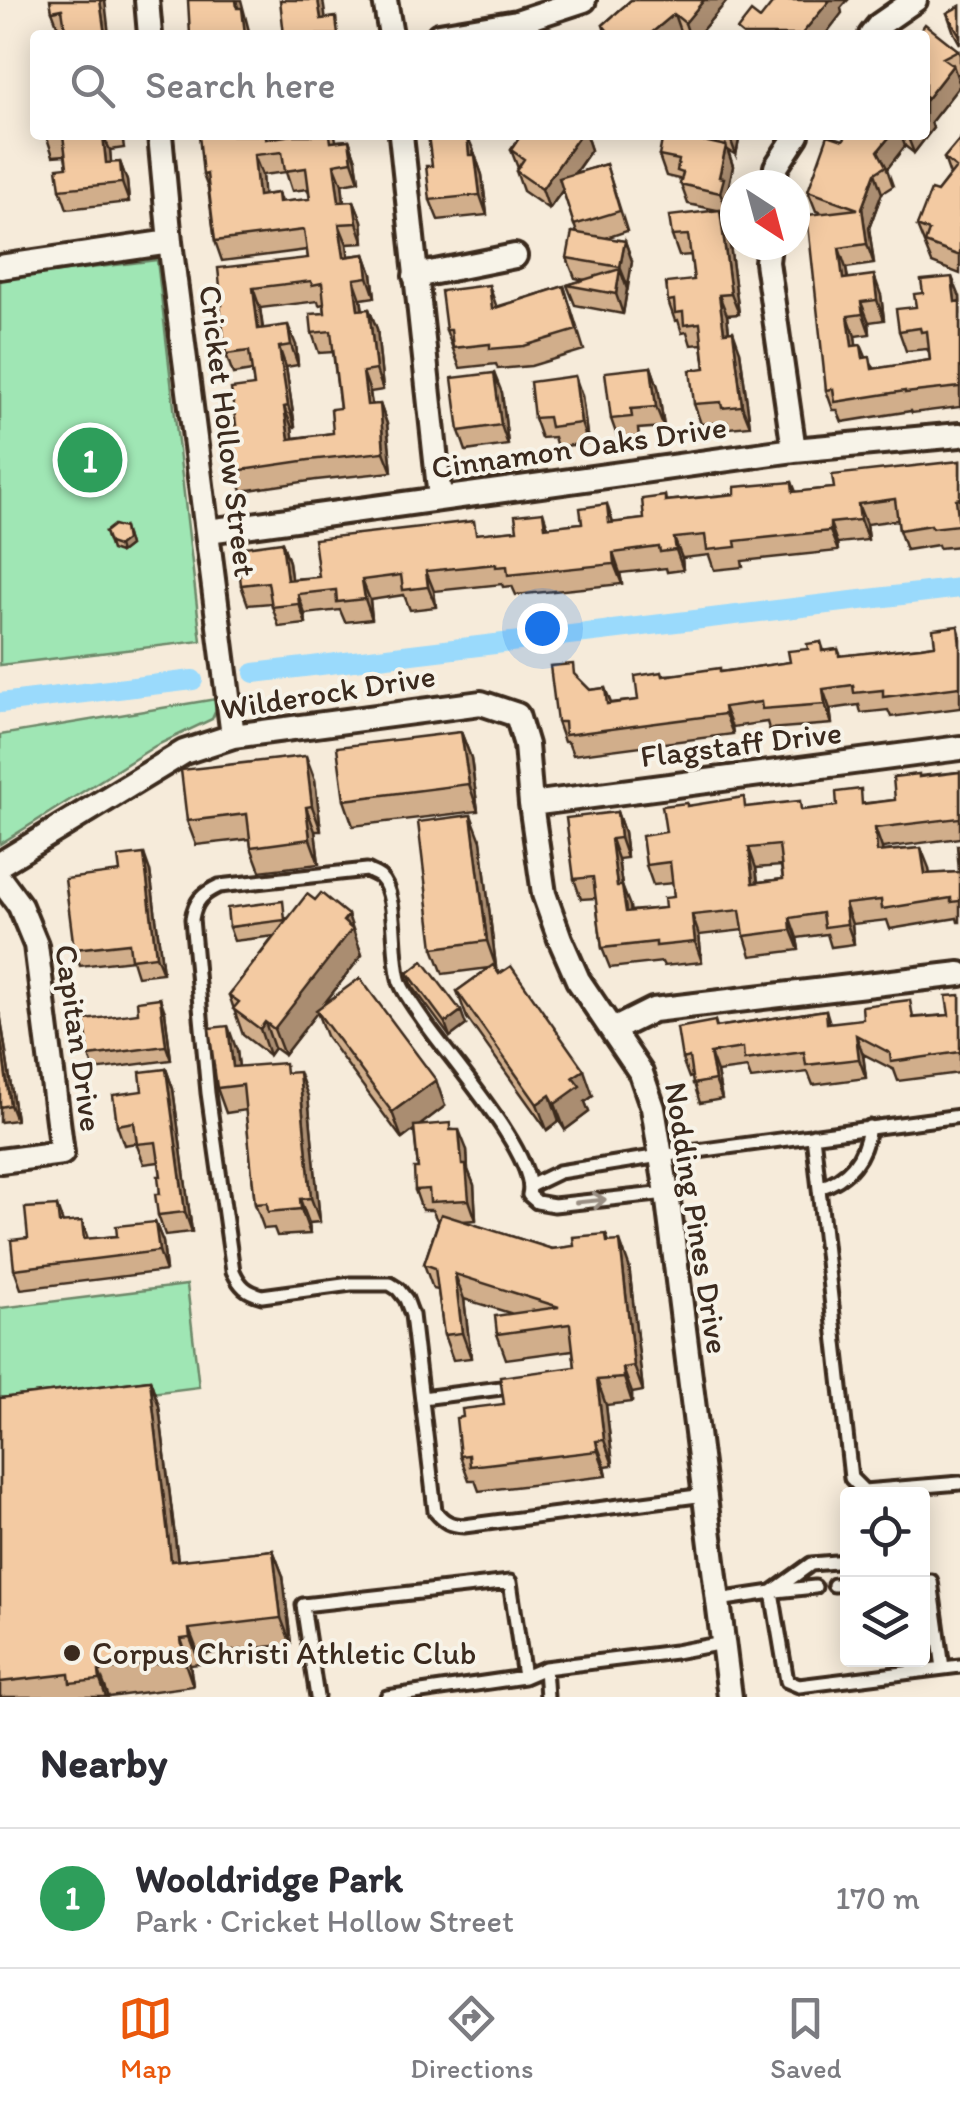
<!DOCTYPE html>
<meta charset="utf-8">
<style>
:root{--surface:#fff;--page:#f7f7f7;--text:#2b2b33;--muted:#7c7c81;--line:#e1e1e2;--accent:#ea580c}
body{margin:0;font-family:Itim,sans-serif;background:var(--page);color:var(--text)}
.controls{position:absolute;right:30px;bottom:30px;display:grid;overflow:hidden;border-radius:10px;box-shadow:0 5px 25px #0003}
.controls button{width:90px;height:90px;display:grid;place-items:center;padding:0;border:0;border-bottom:2px solid var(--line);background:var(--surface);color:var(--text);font:50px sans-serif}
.compass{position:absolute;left:720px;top:170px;width:90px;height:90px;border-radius:50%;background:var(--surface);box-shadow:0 5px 25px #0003;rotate:144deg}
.you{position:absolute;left:542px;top:628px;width:35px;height:35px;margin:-25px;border:8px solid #fff;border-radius:50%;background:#1a73e8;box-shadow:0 0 0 15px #1a73e833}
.badge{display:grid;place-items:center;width:65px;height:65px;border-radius:50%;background:var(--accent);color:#fff;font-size:32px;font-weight:700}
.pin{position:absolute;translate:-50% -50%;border:5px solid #fff;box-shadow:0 2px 10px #0006}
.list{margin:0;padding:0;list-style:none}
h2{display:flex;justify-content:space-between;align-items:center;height:130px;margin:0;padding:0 40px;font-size:42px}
h2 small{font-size:32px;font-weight:400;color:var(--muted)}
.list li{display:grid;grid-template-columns:65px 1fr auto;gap:30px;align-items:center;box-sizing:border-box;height:140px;padding:0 40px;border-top:2px solid var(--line)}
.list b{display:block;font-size:38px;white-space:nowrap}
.list p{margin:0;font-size:32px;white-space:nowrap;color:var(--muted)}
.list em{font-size:32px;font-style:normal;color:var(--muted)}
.icon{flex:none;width:55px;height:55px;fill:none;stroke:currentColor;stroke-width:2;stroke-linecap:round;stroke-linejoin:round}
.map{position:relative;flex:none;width:960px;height:1697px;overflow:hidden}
.search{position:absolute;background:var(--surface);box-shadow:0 5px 25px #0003;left:30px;right:30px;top:30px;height:110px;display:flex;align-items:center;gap:25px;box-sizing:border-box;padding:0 35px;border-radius:10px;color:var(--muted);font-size:38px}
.sheet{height:270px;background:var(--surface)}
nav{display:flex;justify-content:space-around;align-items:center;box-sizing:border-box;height:140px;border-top:2px solid var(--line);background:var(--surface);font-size:28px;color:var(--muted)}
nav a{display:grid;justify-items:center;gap:5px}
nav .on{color:var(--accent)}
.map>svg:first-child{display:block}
</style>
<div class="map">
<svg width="960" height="1697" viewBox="0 0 960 1697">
<rect width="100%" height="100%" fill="#f6ebda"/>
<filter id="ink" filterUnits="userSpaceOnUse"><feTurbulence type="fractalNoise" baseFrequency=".01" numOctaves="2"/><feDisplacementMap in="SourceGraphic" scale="20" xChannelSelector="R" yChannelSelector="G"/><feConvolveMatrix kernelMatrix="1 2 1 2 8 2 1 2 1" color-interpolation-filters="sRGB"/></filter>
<g filter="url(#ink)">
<path fill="#9fe6b4" stroke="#6d8869" stroke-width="2.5" d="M157 260 201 641 0 665V279Z
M216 699V710L212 719 155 746 0 844V735Z
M187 1285 199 1387 0 1412V1308Z"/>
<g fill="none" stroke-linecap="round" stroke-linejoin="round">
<path stroke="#9adafc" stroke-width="20" d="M254 673 960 588
M0 703 193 680"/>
<defs>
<path id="lane" d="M813 1135 851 1478 864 1491 960 1483
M532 1185 559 1172 660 1156 960 1116
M819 1188C849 1179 865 1157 869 1127
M667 1193 554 1205 537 1202 529 1195C539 1158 447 1055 424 1021 416 1009 405 995 400 982 391 957 399 895 380 877 378 875 370 872 367 870L219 886C202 894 195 901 192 919L208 1093 233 1271C240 1286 246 1292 262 1296L351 1284H390L398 1289 406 1299 412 1315 435 1511C444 1522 450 1525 464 1526L705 1495
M422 1398 517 1386
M922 1582 931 1581 943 1668
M834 1585 848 1584
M776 1591 815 1587
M772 1592 811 1564 848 1561
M718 1600 772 1592 787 1681 799 1686 960 1666
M545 1668 547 1697
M317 1697 303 1605 510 1582 524 1677
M387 1697 524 1677 545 1668 675 1652 723 1643"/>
<path id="street" d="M147 0 150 35
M385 0 391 35
M439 35 517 22 584 0
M871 35 879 25 915 0
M160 135 170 242 233 736
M401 135 440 498
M774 185 776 167 797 135
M769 245 767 262 794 450
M0 267 170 242
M415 276 515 256
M208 531 794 450 960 435
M531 804 960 748
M0 864 184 752 233 736 481 703 517 715 526 745 531 804 544 894 560 939 578 980 641 1073 653 1108 667 1193 730 1697
M0 879 20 906 36 945 62 1153 0 1161
M613 1030 653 1010 960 974"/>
</defs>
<use href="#lane" stroke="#3b2a1e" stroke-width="19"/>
<use href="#street" stroke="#3b2a1e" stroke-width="30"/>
<use href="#lane" stroke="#f7f3e8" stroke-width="11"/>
<use href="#street" stroke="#f7f3e8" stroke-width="22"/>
</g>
<path fill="#d1ae8b" stroke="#3b2a1e" stroke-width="2.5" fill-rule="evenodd" d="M105 0 65 29 59 30 52 11Z
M631 0H725L726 2 698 35H606L603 25Z
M960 6V44L954 33 947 13Z
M925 35 958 50 960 55V73L956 75 960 85 931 122 933 128 914 153 905 146 887 169 893 186 882 193 869 228 874 264 846 268 848 278 881 295 884 320 869 322 870 334 855 336 856 346 861 345 866 357 875 369 930 360 929 352 927 349 906 351 899 331 916 307 960 297V407L912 413 911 411 842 422 837 410H833L826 390 822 213 816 211 808 191 847 135H925Z
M46 135H122L124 148 110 150 111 163 120 162 127 181 129 202 67 209 60 189 67 167 65 155 53 156Z
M292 135H335L336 141 349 140 356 160 359 181 342 184 344 202 354 201 362 221 364 243 347 244 348 256 365 254 372 274 375 297 361 299 363 310 369 309 377 329 383 390 370 392 372 405 380 404 387 424 392 472 316 480 242 491 235 471 236 425 254 386 252 371 233 374 226 354 222 305 308 258 307 250 222 261 215 241 208 188 203 175 270 138ZM286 172 292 191 308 189 310 199 281 202 278 193 263 195 262 175ZM318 301 319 305 324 304 325 313 312 333 319 353 333 352 340 408 333 433 293 438 292 427H295L286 367 298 365 296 345 263 328 260 308Z
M521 135H586L591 150 575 173 606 164 627 231 606 238 625 241 632 261 623 314 575 305 567 285 585 280 575 278 567 258 577 233 563 190 549 209 523 191 516 171 518 168 511 150Z
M702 135H740L736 155 728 150 733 166 728 190 731 198 728 213 721 211 728 230 739 314 727 315 729 332 740 351 750 426 729 428 727 422 701 424 694 404 705 368 702 344 691 345 687 332 682 333 678 320 675 321 668 301 694 280 691 255 679 256 672 236 717 210 688 204 679 179 666 176 659 156 717 144Z
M960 139V274L932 263 917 226 937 192 950 175 944 158Z
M473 149 482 175 487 215 438 220 430 200 432 166Z
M564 286 584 350 531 366 498 369 496 364 460 368 446 330 496 307Z
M651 367 658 387 664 427 638 429 639 437 618 439 611 419Z
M502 393 508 445 466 451 459 431Z
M582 396 588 443 557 447 554 437 541 438 534 418Z
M960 461V546L939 548 938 545 906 550 899 530 898 520 866 524 868 540 837 543 838 551 742 561 743 567 714 570 709 555 682 558 683 570 667 572 666 568 620 573 622 584 516 595 512 586 503 587 502 584 434 591 436 607 410 610 404 595 370 600 372 619 345 622 340 610 305 614 306 624 279 627 271 603 248 605 241 585 282 542 289 562 291 579 319 577 479 534 517 530 543 512 548 527 582 523 607 504 613 523 644 519 665 496 666 501 735 494 792 482 796 492 834 488Z
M105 532 126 535 129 546 120 553 111 550Z
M958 626 960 633V708L891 717 888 710 861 713 859 705 830 709 832 724 769 729 767 722 732 727 733 734 573 755 568 742H564L557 722 578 678 590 690 605 688 611 703 638 700 663 675 721 672 790 662 808 649 821 642 824 651 838 649 841 656 921 647 935 645Z
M461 732 471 758 478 811 353 826 344 800Z
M960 772V838L882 848V851L921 848 929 874 959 872 960 845V922H958L957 918 890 929 887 920 852 924 854 944 831 947 827 934 797 938 799 950 751 956 743 930 699 935 702 962 664 966 662 962 610 968 602 948 596 898 581 899 574 879 617 812 624 832 627 858 618 859 622 886 630 911 665 908 674 897 673 883 653 885 646 865 666 832 688 806 803 810 895 800 920 776ZM781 866 783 879 758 882 756 868Z
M315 780 321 831H315L319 864 260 871 251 847 250 839 196 845 187 821Z
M481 841 496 967H495L593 1096 585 1102 589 1112 565 1130 559 1121 547 1130 467 1018 457 991 489 968 443 974 433 948Z
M150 871 163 973 137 976 132 960 80 966 74 949 120 872Z
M288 918 357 941 362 955 323 1005 445 1106 420 1125 453 1130 467 1150 468 1170 474 1185 476 1220 462 1221 552 1249 574 1246 606 1234 609 1242 629 1266 643 1391 632 1393V1402L606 1405 613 1465 605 1466 607 1476 479 1491 475 1480H469L460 1456 463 1417 504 1404 575 1367 573 1350 506 1359 497 1334 510 1313 464 1299 471 1358 453 1360 444 1335 438 1290 433 1289 424 1264 438 1222 432 1210H422L415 1190 418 1168 414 1130 402 1139 326 1036 317 1012 284 1055 274 1048 269 1055 243 1035 229 995 274 936 234 941 229 927Z
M408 973 466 1025 450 1037 413 987Z
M960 995V1073L898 1081 894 1070 863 1054 866 1078 813 1085 808 1072 751 1079 747 1068 717 1072 722 1099 700 1103 692 1077 689 1078 682 1059 715 1021 717 1027 826 1010 830 1023 949 1015Z
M165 1012 171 1060 94 1070 89 1056Z
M0 1013 16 1120 0 1122Z
M237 1051 239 1067 289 1073 308 1096 320 1222 309 1223 310 1234 277 1236 274 1228 264 1229 255 1204 246 1110 226 1113 217 1088Z
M166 1069 173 1089 192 1232 165 1235 158 1215 161 1176 159 1162 144 1164 136 1143 124 1145 117 1125 142 1091Z
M57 1206 63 1223 82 1221 88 1239 117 1236 155 1222 163 1242 166 1271 21 1289 14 1269 28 1238Z
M150 1380 159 1406 178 1561 273 1550 283 1576 291 1644 199 1655 200 1664 190 1665 193 1686 109 1697H0V1398Z"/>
<path fill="#aa8d71" stroke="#3b2a1e" stroke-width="2.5" d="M100 0H105L109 35H105Z
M236 0H241L250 35H245Z
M318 0H323L328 35 321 19Z
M704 0H725L726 2 698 35H689L685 23Z
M830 0H848L841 8 842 13 825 35H801Z
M674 14 681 34 649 35Z
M953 65 960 85 931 122 933 128 914 153 907 135H925V101Z
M103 135 110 150 113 183 106 163Z
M467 135 473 149 476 175 469 155Z
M580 135H586L591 150 549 209 542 189Z
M729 135H740L736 155Z
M891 135H901L905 146 887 169 878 151Z
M349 140 356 160 359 181 352 161Z
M726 146 733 166 728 190 731 198 728 213 720 193 719 177Z
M254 155 262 175 265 216 258 196Z
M475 155 482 175 487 215 480 195Z
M120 162 127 181 129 202 122 183Z
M334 164 342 184 346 222 339 202Z
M875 173 882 193 869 228 874 264 867 244 862 208Z
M354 201 362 221 364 243 357 223Z
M720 210 728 230 739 314 731 294Z
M339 224 347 244 351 277 344 257Z
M625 241 632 261 628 287 620 267Z
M839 248 846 268 850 299 843 279Z
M365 254 372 274 375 297 368 277Z
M620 269 627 289 623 314 616 294Z
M874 275 881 295 884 320 877 300Z
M952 277 960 297V315L955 302Z
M354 279 361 299 365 330 358 310Z
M489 285 496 305 499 329 492 309Z
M253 288 260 308 265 349 258 329Z
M719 295 727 315 731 352 724 332Z
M861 302 869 322 870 334 863 314Z
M369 309 377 329 383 390 376 370Z
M848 316 855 336 859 367 852 346Z
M288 325 296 345 298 365 291 345Z
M733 331 740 351 750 426 742 406Z
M279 347 286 367 295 427 288 406Z
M651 367 658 387 664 427 656 407Z
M363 372 370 392 374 425 367 405Z
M494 373 502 393 508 445 501 425Z
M575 376 582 396 588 443 581 423Z
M380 404 387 424 392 472 384 452Z
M284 407 292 427 296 459 289 439Z
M858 504 866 524 868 540 860 520Z
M830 523 837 543 838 551 830 531Z
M124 528 129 546 120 553 118 546Z
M674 538 682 558 683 570 676 550Z
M282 542 289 562 294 600 287 580Z
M613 553 620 573 622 584 614 564Z
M426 571 434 591 436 607 428 587Z
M362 580 370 600 372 619 365 599Z
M298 594 305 614 306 624 299 604Z
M823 689 830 709 832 724 825 704Z
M724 707 732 727 733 734 725 714Z
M461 732 471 758 478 811 469 784Z
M306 756 315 780 321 831 312 806Z
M306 807 315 831 319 864 310 839Z
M617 812 624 832 627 858 620 838Z
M471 815 481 841 496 967 487 941Z
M875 828 882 848 884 872 877 852Z
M611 839 618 859 625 906 617 886Z
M749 848 756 868 760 903 753 883Z
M921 848 929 868 933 895 925 874Z
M144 854 150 871 163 973 156 956Z
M622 886 630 906 633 932 626 912Z
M845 904 852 924 854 944 847 924Z
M348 915 362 955 284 1055 274 1029Z
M692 915 699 935 702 962 695 942Z
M790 918 797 938 799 950 791 930Z
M160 998 165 1012 171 1060 166 1046Z
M461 1011 466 1025 450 1037 445 1023Z
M0 1013 16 1120 10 1105 0 1034Z
M265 1022 274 1048 269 1055 260 1029Z
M228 1026 237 1051 241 1085 233 1067Z
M856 1035 863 1054 866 1078 859 1059Z
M710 1053 717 1072 722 1099 715 1080Z
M166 1069 173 1089 192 1232 185 1212Z
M584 1070 593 1096 585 1102 589 1112 565 1130 555 1104 573 1077Z
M299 1072 308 1096 320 1222 311 1198Z
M436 1080 445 1106 402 1139 392 1112Z
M550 1095 559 1121 547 1130 537 1104Z
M459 1130 467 1150 468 1170 474 1185 476 1220 469 1200 462 1165Z
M300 1199 309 1223 310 1234 301 1209Z
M155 1222 163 1242 166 1271 159 1251Z
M620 1241 629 1266 643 1391 634 1366Z
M455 1274 464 1299 471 1358 462 1333Z
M623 1368 632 1393V1402L624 1378Z
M150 1380 159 1406 181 1588 171 1561Z
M597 1380 606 1405 613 1465 604 1440Z
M596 1441 605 1466 607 1476 598 1451Z
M273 1550 283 1576 291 1644 281 1618Z
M189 1629 199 1655 200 1664 190 1638Z
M181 1639 190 1665 193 1686 184 1660Z
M99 1671 109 1697H106L100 1680Z"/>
<path fill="#f3caa2" stroke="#3b2a1e" stroke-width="2.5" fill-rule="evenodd" d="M50 0H100L105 35H66L62 9 52 11Z
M188 0H236L237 8H242L245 34 190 35Z
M280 0H318L321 19 336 17 338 35H284Z
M631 0H704L685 23 674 14 649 35H611L603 25Z
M775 0H830L801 35H743L737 30 751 12 760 19Z
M960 6V36L947 13Z
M925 24 958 50 943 58 953 65 925 101V35H917Z
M63 135H103L106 163 120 162 122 183 60 189 57 168 67 167Z
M199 135H266V139L292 135H330L331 142 349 140 352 161 334 164 339 202 354 201 357 223 339 224 344 257 365 254 368 277 354 279 358 310 369 309 376 370 363 372 367 405 380 404 384 452 309 460 235 471 229 426 236 425 231 389 254 386 249 351 226 354 220 305H222L218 268 308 258 304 230 215 241 207 174 203 175ZM282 152 285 171 306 168 310 199 279 202 278 193 258 196 254 155ZM311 281 312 285 322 283 325 313 310 314 312 333 331 331 340 408 331 409 333 433 289 439 284 407 288 406 279 347 291 345 288 325 258 329 253 288Z
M428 135H467L469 155H475L480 195 430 200 426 166H432Z
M521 135H580L542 189 516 171 524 159 511 150Z
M663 135H677L726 146 719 177 724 178 720 193 680 184 683 173 677 171 679 160 659 156Z
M828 135 843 140 847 135H891L878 151 886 166 875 173 862 208 867 244 839 248 843 279 874 275 877 300 861 302 863 314 848 316 852 346 861 345 863 358 870 357 872 369 930 360 927 331 921 332 920 328 899 331 896 309 916 307 914 294 923 293 921 280 952 277 955 302 960 301V387L905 393V391L835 402 833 389 826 390 807 215 858 209 808 191Z
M960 139V256L925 243 929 231 917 226 931 190 937 192 956 168 944 158Z
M606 164 620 211 574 225 559 178Z
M720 210 731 294 719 295 724 332 733 331 742 406 722 408 721 402 694 404 690 370 705 368 700 323 684 325 683 312 675 313 674 300 668 301 666 283 694 280 688 235 672 236 669 216Z
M572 232 625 241 620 267 567 258Z
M620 269 616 294 567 285Z
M489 285 492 309 564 286 577 330 524 346 490 349V344L453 348 451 330H446L441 291Z
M651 367 656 407 631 409 632 417 611 419 605 372Z
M494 373 501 425 459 431 452 378Z
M575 376 581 423 550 427 548 417 534 418 530 382Z
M960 461V498L956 499 959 525 932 528 931 525 899 530 895 499 858 504 860 520 830 523V531L735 541 736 547 707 550 705 535 674 538 676 550 660 552 659 547 613 553 614 564 508 575 507 566 496 567V564L426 571 428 587 403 590 401 575 362 580 365 599 337 602 336 590 298 594 299 604 272 607 268 582 241 585 237 548 282 542 287 580 319 577 314 539 474 521 476 534 517 530 515 515 543 512 545 527 582 523 580 508 607 504 609 523 644 519 642 499 665 496V501L735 494V487L792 482 793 492 834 488 832 475Z
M114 525 124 528 126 540 118 546 109 543 105 532Z
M958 626 960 647V687L883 697V690L854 693 853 685 823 689 825 704 762 709 761 702 724 707 725 714 565 735 564 722H557L550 666 573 664 574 674 590 690 605 688 607 704 638 700 635 676 662 672 663 676 720 668V672L790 662 788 651 808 649 807 644 821 642 822 651 838 649 839 656 921 647 935 645 933 629Z
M461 732 469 784 344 800 337 747Z
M306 756 312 806 306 807 310 839 251 847 247 814 187 821 181 770Z
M960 772V818L875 828 877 852 921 848 925 874 959 872 957 845H960V901L951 902V898L882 909 881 900 845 904 847 924 824 927 822 913 790 918 791 930 744 936 740 910 692 915 695 942 656 946V942L602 948 593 877 574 879 566 818 617 812 620 838 611 839 617 886H622L626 912 665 908 664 898 674 897 670 862 646 865 642 836 666 832 662 806 687 803V806L744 797 745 807 800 801 801 810 837 806 836 792 861 789 862 804 895 800 893 777 919 774V777ZM779 845 783 879 753 883 749 848Z
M471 815 487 941 433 948 418 822Z
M144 854 156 956 131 959 129 943 74 949 65 879 120 872 118 857Z
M321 893 348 915 343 921 352 929 274 1029 265 1022 260 1029 233 1009 239 1002 229 995 307 894 315 900Z
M283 901 285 920 229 927 227 908Z
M423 961 461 1011 445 1023 408 973Z
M493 965 499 974 511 966 584 1070 573 1077 580 1086 555 1104 550 1095 537 1104 457 991Z
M360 978 436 1080 392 1112 316 1010Z
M960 995V1052L891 1062 890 1053 856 1035 859 1059 806 1065 804 1052 744 1060 743 1048 710 1053 715 1080 693 1084 689 1057 682 1059 677 1028 715 1021 716 1027 826 1010 827 1023 863 1019 862 1006 910 1000 913 1018 949 1015 946 996Z
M160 998 166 1046 89 1056 85 1020 138 1013 137 1001Z
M228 1026 233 1067 285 1063 286 1073 299 1072 311 1198 300 1199 301 1209 268 1212 267 1203 255 1204 243 1085 217 1088 209 1028Z
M0 1034 10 1105 0 1107Z
M166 1069 185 1212 158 1215 155 1194H160L158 1176H161L156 1142 137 1144 134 1122 117 1125 113 1095 142 1091 140 1072Z
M450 1123V1130H459L462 1165H466L469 1200 430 1202 429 1189 415 1190 414 1168H418L414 1126Z
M57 1206 59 1223 82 1221 84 1239 117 1236 116 1226 155 1222 159 1251 14 1269 11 1240 28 1238 25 1208Z
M441 1214 552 1249 574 1246 573 1237 606 1234 607 1242 620 1241 634 1366 623 1368 624 1378 597 1380 604 1440 596 1441 598 1451 470 1466 469 1455 460 1456 456 1418 463 1417 462 1409 504 1404 500 1377 575 1367 570 1324 497 1334 495 1316 559 1307 455 1274 462 1333 444 1335 435 1268 424 1264Z
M150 1380 171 1561 273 1550 281 1618 189 1629 190 1638 181 1639 184 1660 99 1671 100 1680 70 1683 69 1674 0 1682V1398Z"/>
<defs><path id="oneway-shaft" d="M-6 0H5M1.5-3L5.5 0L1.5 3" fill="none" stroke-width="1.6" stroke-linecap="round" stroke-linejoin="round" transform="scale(2.5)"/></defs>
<use stroke="#998e83" href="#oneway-shaft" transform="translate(591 1201) rotate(-6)"/>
</g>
<circle fill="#3b2a1e" stroke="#f7f3e8" stroke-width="4" cx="72" cy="1653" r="10"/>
<g text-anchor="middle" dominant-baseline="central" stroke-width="8" stroke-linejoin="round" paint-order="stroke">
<g font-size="32" fill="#3b2a1e" stroke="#f7f3e8">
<text transform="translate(228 431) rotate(83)">Cricket Hollow Street</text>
<text transform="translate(579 447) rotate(-8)">Cinnamon Oaks Drive</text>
<text transform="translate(328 692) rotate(-9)">Wilderock Drive</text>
<text transform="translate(741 744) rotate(-7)">Flagstaff Drive</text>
<text transform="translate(79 1038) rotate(82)">Capitan Drive</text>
<text transform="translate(697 1218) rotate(81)">Nodding Pines Drive</text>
</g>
<g font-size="32" fill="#3b2a1e" stroke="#f7f3e8" text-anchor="start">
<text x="92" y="1653">Corpus Christi Athletic Club</text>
</g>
</g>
</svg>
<div class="controls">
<button><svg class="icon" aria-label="locate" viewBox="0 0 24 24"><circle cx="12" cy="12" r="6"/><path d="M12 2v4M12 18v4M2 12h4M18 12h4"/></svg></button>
<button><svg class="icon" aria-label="layers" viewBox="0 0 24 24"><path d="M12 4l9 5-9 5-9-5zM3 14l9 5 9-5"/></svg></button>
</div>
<svg class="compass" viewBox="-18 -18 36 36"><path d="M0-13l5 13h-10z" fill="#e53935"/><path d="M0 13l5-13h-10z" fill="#7c7c81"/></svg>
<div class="you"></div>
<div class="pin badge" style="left:90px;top:460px;background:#2e9e5b">1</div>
<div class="search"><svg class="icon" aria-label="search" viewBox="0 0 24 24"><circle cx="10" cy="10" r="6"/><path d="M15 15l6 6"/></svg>Search here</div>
</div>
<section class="sheet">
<h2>Nearby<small></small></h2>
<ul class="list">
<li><span class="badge" style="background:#2e9e5b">1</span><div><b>Wooldridge Park</b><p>Park · Cricket Hollow Street</p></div><em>170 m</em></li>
</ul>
</section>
<nav>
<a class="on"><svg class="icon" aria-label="map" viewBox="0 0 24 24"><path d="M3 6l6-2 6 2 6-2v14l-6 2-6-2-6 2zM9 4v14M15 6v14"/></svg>Map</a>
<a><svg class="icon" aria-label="directions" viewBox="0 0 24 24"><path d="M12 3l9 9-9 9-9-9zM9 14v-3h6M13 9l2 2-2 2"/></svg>Directions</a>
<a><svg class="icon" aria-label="saved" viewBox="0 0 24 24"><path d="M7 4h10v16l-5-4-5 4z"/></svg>Saved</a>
</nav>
